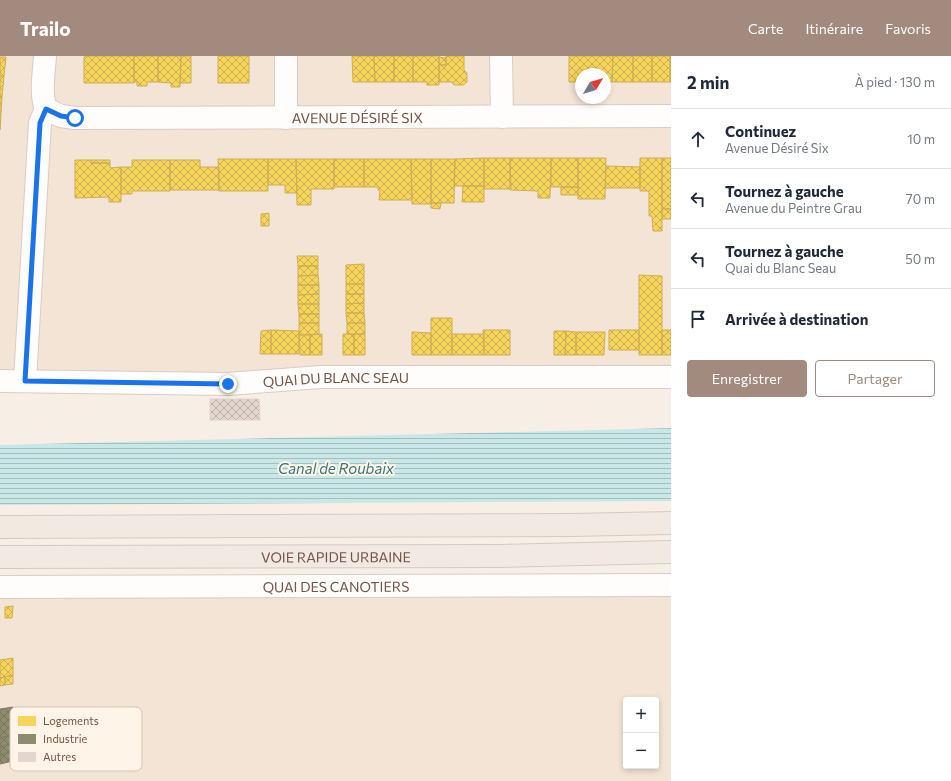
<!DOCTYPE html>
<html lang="fr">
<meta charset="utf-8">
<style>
:root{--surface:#fff;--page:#f6f6f7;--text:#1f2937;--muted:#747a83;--line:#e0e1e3;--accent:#a28a7e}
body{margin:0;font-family:Commissioner,sans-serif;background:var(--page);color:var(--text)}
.controls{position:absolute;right:12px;bottom:12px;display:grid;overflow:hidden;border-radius:4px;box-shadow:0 2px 6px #0003}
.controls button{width:36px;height:36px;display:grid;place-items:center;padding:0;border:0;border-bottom:1px solid var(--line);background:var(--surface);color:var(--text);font:20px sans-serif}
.compass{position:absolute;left:575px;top:12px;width:36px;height:36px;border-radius:50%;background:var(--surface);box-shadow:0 2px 6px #0003;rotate:52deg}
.stop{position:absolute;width:12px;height:12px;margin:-9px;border:3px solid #1a73e8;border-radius:50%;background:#fff}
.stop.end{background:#1a73e8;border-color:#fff;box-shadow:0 1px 4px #0008}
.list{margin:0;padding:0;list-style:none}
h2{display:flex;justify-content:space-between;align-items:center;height:52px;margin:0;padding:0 16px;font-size:17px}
h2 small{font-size:13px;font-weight:400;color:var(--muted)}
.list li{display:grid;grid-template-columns:26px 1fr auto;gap:12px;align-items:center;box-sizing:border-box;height:60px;padding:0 16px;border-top:1px solid var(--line)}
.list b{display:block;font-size:15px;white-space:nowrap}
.list p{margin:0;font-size:13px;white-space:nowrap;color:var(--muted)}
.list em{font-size:13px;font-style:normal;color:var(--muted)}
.actions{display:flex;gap:8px;padding:12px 16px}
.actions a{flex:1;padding:9px 0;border:1px solid var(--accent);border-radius:4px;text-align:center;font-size:14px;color:var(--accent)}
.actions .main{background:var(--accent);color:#fff}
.icon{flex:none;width:22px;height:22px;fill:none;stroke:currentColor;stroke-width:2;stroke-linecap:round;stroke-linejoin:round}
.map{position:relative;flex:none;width:671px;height:725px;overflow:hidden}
header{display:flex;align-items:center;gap:24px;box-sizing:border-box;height:56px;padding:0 20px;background:var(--accent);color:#fff}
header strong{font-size:19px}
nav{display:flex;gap:22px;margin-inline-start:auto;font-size:14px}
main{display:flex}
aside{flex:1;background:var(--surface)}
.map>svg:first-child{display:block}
</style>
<header>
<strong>Trailo</strong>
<nav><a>Carte</a><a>Itinéraire</a><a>Favoris</a></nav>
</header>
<main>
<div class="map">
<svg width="671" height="725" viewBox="0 0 671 725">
<defs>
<pattern id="water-rules" width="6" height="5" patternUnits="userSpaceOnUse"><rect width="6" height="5" fill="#c8e7e7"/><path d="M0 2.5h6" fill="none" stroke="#a7bebd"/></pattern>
<pattern id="homes-cross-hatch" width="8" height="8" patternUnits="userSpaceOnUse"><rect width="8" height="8" fill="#f6d55c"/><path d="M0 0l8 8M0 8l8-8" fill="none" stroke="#ccaf4e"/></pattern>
<pattern id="industry-cross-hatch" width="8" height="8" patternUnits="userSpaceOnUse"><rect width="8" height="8" fill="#8c8c6e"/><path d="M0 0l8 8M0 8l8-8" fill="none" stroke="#77755c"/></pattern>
<pattern id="building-cross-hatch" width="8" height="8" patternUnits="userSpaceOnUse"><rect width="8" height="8" fill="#e3d6ce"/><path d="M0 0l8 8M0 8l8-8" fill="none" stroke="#bdb0a9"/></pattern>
</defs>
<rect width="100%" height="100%" fill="#f7efe6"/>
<path fill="#f3e4d6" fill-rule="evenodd" d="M0 0H671V329L25 335 0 334ZM581 18H605V42H581Z
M0 533 671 539V725H0ZM626 644H656V710H626Z"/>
<path fill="url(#water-rules)" d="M671 372V445L0 449V389Z"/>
<path fill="url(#homes-cross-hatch)" stroke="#cfae55" d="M87 0H134V27H84V1Z
M134 0H158V26H147V30H137V26H134Z
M158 0H181L180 31H171V27L158 26Z
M181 0H191V27H180Z
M218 0H249V27H218Z
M352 0H374L375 26H353Z
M374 0H394V26H375Z
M394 0H413V26H394Z
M413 0H439V29H427V26H413Z
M446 0H464V14L467 17V26L463 29H454L452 26H439V9H446Z
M569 0H613L612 26H605V18H581V26H569Z
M613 0H633V26H612Z
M633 0H652V26H633Z
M652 0H670V26H652Z
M670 0H671V26H670Z
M0 1H6L4 20H0Z
M439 1 446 2V9H439Z
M0 20H4L2 41H0Z
M0 41H2L0 74Z
M484 102V130H454L455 103Z
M484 102H510L511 133H484Z
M510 102H551L550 142H538V135L510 134Z
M551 102H578V131H551Z
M578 102H606L605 143H578Z
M640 102H662V175H653L652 160H649V135H640Z
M662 102H671V153H662Z
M218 103H268V135H219Z
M268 103H296L297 137H285V129H268Z
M296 103H334V133H311V149H297Z
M334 103H364V131H334Z
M364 103H411L412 144H379L380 134H378V131H364Z
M411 103H431V148H412Z
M431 103H455L454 147H431Z
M75 104H91L92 107H110V112L121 111V146H109V141L75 142Z
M91 104H110V107H92Z
M132 104H170V135H132V138H121V111H132Z
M170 104H200V111H219V134H170Z
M606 110 640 111V132H605Z
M463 130H484V146H462Z
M561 131H578V139H561Z
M431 147H441L440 153 431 152Z
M662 153H671V163H662Z
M269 157V170H261V158Z
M297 200H318V210H298Z
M364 208V228H346V209Z
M298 210H318V219L298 220Z
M318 219 319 229H298V220Z
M639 219 662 220V299H639Z
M346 228H364V238H346Z
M298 229H319V238L298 239Z
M319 238V248H298V239Z
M346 238H364V247L346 248Z
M364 247V257H346V248Z
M298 248H319V258H299Z
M346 257H364L365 267H347Z
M299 258H319V267H299Z
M431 262H452V299H431Z
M299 267H319V278L299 279Z
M347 267H365V278H347Z
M271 274V298H260L261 275Z
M271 274 299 275V298H271Z
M483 274H510V299H484Z
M609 274H639V294H609Z
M662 274H671V299H662Z
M554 275H566L565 299H554Z
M566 275 576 276V299H565Z
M412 276 431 277V299H412Z
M576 276H605L604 299H576Z
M322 278V299H310V279Z
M343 278H354V299H343Z
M354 278H365V299H354Z
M452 278H484V299H452Z
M299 279H310V299H300Z
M13 550 12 562H5V551Z
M13 602V619L0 622V604Z
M13 619V628L5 629V621Z
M5 621V629L0 630V622Z"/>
<path fill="url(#industry-cross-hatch)" stroke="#857b62" d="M13 651V679L0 682V653Z
M13 679V688L0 691V682Z
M13 688V696L0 699V691Z
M13 696V705L0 708V699Z"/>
<path fill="url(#building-cross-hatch)" stroke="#e0d1c8" d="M210 343H259L260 364H210Z"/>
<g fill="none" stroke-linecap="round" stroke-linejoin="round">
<defs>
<g id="minor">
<path d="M286 0V62"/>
<path d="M501 0 502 61"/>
<path id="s1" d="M46 53 61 60 75 62 671 60"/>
<path id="s2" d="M0 325 228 328 321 321H671"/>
<path d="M25 325 40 67 46 53C40 37 44 17 45 0"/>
<path id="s3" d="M0 531 671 529"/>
</g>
<g id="trunk">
<path d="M0 471 571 469 671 467"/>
<path id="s4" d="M0 501 499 500 671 496"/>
</g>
</defs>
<use href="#minor" stroke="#d8ccc4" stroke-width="24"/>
<use href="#trunk" stroke="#d5cac3" stroke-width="24"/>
<use href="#minor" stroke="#fefdfb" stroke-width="22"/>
<use href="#trunk" stroke="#f2e9e2" stroke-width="22"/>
</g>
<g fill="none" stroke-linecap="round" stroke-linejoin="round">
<path stroke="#1a73e8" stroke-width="5" d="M75 62 61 60 46 53 40 67 25 325 228 328"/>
</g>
<g text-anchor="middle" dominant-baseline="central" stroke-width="4" stroke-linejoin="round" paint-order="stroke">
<g font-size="14" fill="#745446" stroke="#fff4e7">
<text stroke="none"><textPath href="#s1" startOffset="313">AVENUE DÉSIRÉ SIX</textPath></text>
<text stroke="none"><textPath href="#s2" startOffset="336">QUAI DU BLANC SEAU</textPath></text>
<text stroke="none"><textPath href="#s4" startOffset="336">VOIE RAPIDE URBAINE</textPath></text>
<text stroke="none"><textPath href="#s3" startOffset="336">QUAI DES CANOTIERS</textPath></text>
</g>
<g font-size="15" font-style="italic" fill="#3a757b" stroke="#fff4e7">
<text x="336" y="412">Canal de Roubaix</text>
</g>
</g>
<rect x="10" y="651" width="132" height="64" rx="6" fill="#fff4e7" stroke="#d5c4b7" stroke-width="1"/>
<rect x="18" y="660" width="18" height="10" fill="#f6d55c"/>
<rect x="18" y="678" width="18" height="10" fill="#8c8c6e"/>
<rect x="18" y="696" width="18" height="10" fill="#e3d6ce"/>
<g font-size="11" fill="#745446">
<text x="43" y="669">Logements</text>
<text x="43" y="687">Industrie</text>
<text x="43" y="705">Autres</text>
</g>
</svg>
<div class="controls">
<button>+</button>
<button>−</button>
</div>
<svg class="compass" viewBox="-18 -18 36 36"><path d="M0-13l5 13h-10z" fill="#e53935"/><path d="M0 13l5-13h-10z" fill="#747a83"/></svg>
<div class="stop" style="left:75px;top:62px"></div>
<div class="stop end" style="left:228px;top:328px"></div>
</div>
<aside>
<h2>2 min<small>À pied · 130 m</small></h2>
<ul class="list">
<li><svg class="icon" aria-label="ahead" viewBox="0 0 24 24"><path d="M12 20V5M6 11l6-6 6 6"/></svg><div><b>Continuez</b><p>Avenue Désiré Six</p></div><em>10 m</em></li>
<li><svg class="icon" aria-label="left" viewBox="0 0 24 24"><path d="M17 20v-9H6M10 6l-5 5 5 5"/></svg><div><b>Tournez à gauche</b><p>Avenue du Peintre Grau</p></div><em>70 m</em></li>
<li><svg class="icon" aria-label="left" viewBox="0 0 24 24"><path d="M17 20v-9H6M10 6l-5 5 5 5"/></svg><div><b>Tournez à gauche</b><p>Quai du Blanc Seau</p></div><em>50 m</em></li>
<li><svg class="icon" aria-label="arrive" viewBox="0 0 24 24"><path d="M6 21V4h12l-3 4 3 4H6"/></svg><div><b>Arrivée à destination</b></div></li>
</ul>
<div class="actions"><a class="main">Enregistrer</a><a>Partager</a></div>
</aside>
</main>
